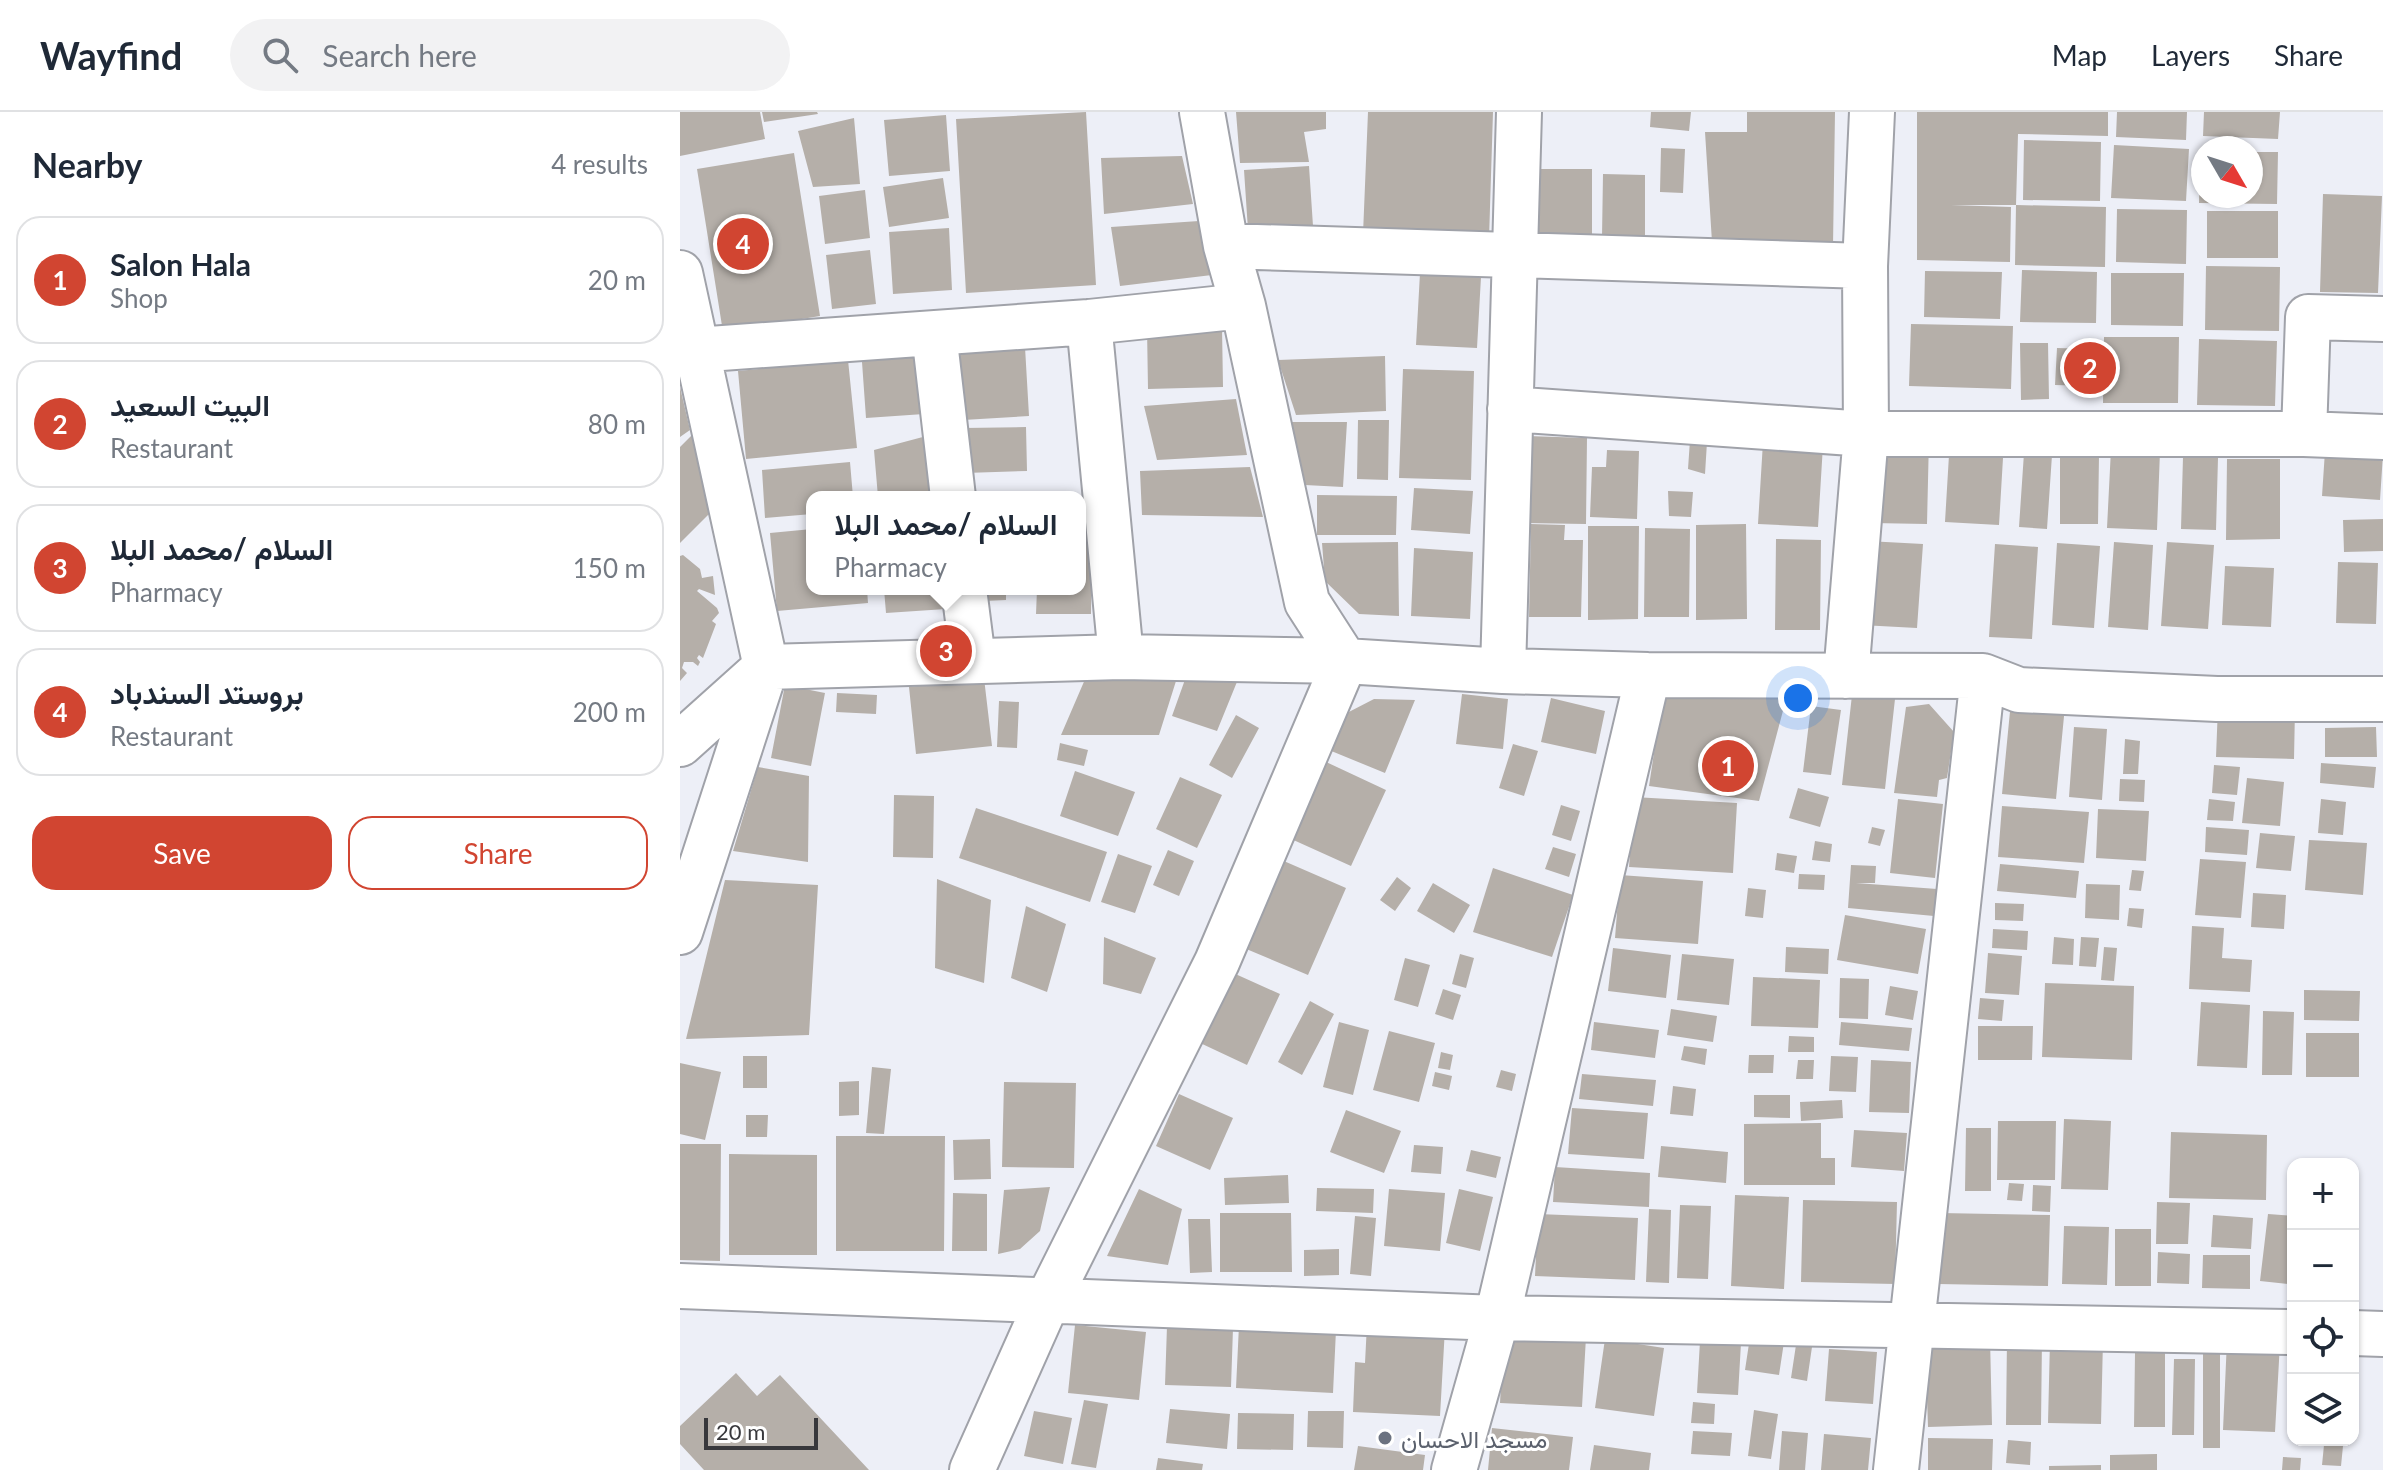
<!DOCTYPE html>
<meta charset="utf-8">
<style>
:root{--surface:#fff;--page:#f2f2f3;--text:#1f2937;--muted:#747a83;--line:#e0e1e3;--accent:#d14531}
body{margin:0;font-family:Lato,Vazirmatn,sans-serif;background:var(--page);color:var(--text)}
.controls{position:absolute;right:24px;bottom:24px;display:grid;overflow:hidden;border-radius:16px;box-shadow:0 2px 6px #0004}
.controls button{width:72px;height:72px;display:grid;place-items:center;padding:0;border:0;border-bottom:2px solid var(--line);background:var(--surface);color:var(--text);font:40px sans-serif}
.compass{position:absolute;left:1511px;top:24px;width:72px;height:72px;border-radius:50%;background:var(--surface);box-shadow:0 2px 6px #0004;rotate:129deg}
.scale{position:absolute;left:24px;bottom:20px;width:114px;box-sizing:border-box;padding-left:8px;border:4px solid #38383c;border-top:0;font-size:22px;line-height:28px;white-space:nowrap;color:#38383c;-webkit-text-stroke:6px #fff;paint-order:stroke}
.you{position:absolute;left:1118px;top:586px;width:28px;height:28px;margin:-20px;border:6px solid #fff;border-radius:50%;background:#1a73e8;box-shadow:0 0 0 12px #1a73e833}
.badge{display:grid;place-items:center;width:52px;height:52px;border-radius:50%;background:var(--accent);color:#fff;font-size:26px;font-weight:700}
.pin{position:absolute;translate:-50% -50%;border:4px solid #fff;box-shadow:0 2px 8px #0006}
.popup{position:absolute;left:126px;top:379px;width:280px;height:104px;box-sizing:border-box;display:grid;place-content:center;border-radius:16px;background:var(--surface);filter:drop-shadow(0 2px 6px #0005);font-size:26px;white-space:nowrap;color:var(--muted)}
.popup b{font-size:30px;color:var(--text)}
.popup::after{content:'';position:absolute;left:50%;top:100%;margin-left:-16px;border:16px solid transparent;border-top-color:var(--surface)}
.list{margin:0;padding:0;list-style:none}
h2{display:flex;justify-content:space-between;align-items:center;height:104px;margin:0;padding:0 32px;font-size:34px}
h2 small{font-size:26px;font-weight:400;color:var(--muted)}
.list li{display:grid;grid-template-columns:52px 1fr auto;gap:24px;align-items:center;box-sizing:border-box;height:128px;margin:0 16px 16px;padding:0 16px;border:2px solid var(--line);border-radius:24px}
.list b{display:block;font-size:30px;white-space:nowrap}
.list p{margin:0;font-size:26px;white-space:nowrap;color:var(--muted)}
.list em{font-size:26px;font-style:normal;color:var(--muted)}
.actions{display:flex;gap:16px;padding:24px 32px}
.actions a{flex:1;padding:18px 0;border:2px solid var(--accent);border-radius:24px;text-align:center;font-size:28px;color:var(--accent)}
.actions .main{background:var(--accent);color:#fff}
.icon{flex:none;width:44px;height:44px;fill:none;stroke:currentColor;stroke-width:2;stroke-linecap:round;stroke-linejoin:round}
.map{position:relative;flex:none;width:1703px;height:1358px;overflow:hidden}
header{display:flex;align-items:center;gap:48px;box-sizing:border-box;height:112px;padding:0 40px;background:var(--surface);border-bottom:2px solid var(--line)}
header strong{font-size:38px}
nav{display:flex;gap:44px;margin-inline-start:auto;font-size:28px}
.search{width:560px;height:72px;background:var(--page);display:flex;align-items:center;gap:20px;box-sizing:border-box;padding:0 28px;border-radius:44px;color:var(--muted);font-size:30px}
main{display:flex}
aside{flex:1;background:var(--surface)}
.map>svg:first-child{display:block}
</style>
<header>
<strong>Wayfind</strong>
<div class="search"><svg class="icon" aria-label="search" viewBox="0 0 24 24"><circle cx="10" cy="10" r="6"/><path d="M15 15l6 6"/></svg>Search here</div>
<nav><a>Map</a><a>Layers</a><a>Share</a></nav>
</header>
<main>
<aside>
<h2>Nearby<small>4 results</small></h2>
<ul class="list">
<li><span class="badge">1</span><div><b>Salon Hala</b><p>Shop</p></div><em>20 m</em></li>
<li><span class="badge">2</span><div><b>البيت السعيد</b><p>Restaurant</p></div><em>80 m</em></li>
<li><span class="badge">3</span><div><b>السلام /محمد البلا</b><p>Pharmacy</p></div><em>150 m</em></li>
<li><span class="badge">4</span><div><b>بروستد السندباد</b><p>Restaurant</p></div><em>200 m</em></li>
</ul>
<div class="actions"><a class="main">Save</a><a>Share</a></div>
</aside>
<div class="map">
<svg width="1703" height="1358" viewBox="0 0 1703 1358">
<rect width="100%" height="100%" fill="#edeff7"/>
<path fill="#b5afa9" d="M0 0H80L85 27 0 44Z
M82 0H137L138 2 84 10Z
M406 0 416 173 286 181 276 7Z
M556 0H646V17L624 20 629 50 560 51Z
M688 0H813L809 127 683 122Z
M971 0H1011L1009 19 970 15Z
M1067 0H1155L1153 134 1032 130 1025 20H1067Z
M1237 0H1428V24L1338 22 1336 93H1271L1331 95 1330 150 1237 148Z
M1437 0H1507L1506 28 1436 25Z
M1524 0H1600L1598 27 1523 24Z
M266 3 270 59 209 64 204 8Z
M174 6 180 72 133 75 118 19Z
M1344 28 1421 30 1420 89 1343 88Z
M1434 33 1509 37 1506 89 1431 86Z
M981 36 1005 37 1003 81 980 80Z
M1571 40H1598L1597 92 1519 91 1520 42H1523V84H1571Z
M114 41 140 204 43 220 17 57Z
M502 44 513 92 424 102 421 46Z
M629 54 633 114 568 118 564 58Z
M858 57H912V126H858Z
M923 62 965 63V125H922Z
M263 66 269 106 209 115 203 75Z
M185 78 190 126 145 132 139 84Z
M1643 82 1702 84 1698 181 1640 180Z
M1336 93 1426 95 1425 155 1335 153Z
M1437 97 1507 98 1506 152 1436 150Z
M1527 99H1598V146H1527Z
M519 109 532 163 440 174 431 115Z
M269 116 272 178 213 182 209 120Z
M190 138 196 192 152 197 146 143Z
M1526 154 1600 155 1599 219 1525 218Z
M1342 158 1417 160 1416 211 1340 210Z
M1245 159 1322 160 1320 207 1244 205Z
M740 161 801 165 797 236 736 233Z
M1431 161H1504L1503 214 1431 213Z
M1231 212 1333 214 1331 277 1229 274Z
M542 215 543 275 468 277 467 216Z
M1424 225H1499L1498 291H1423Z
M1519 227 1597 229 1595 294 1517 293Z
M239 231 244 302 186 306 181 236Z
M1340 231H1368L1369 287 1341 288Z
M345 235 349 304 283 308 278 239Z
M1377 236 1411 237 1410 274 1375 273Z
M705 244 706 299 616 303 598 248Z
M168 248 177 336 66 347 58 259Z
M723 257 794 259 791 368 719 366Z
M0 275 10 318 0 325Z
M556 287 567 343 477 348 464 294Z
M678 308H709L708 368 677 367Z
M609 310H667L663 375 625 373Z
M346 315 347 359 285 361 284 316Z
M254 322 258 385H198L194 338Z
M12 323 30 401 0 431V335Z
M847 324 907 326 906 412 844 411Z
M1194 325 1249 326 1247 412 1192 411Z
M1010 328 1027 330 1025 362 1008 357Z
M1083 330 1143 333 1138 415 1078 412Z
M1431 337 1480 339 1477 418 1427 416Z
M927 338 959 339 957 407 910 405 912 355H926Z
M1645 339 1703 342 1700 388 1642 384Z
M1344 341 1372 343 1367 417 1339 415Z
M1269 343 1323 346 1319 413 1265 410Z
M1380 343H1419L1418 412H1380Z
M1503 345 1538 346 1536 418 1501 417Z
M1547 347H1600V427L1546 428Z
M170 350 173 385H132V402L85 406 82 358Z
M570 355 583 405 462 403 460 359Z
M734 376 793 379 790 422 731 418Z
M988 379 1013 380 1011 405 989 404Z
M637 383 717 384 716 423H637Z
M400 406H412L411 502H356L357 477H400Z
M1703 407V439L1664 440 1663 408Z
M851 412 885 413 884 428H903L901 505H849Z
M1066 412 1067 507 1016 508V413Z
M908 414H959L958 507 908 508Z
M965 416 1010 417 1009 505H964Z
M132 417V477H187L188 491 97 499 90 421Z
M1096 427 1141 428 1140 518H1095Z
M1187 429 1243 432 1237 516 1181 513Z
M718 430 719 504 679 502 645 469 642 431Z
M1434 430 1473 433 1468 518 1428 515Z
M1487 430 1534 433 1528 517 1481 514Z
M1377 431 1420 434 1414 516 1372 513Z
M1315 432 1358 435 1352 527 1309 525Z
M734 436 793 440 790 507 731 504Z
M3 443 20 457 22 466 33 464 35 483 19 477 17 479 37 496 39 501 32 509 36 512 23 546 19 543 17 546 20 550 18 554 13 550H4L2 556 7 561 0 569V444Z
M1658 450 1698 451 1696 512 1656 511Z
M1545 454 1594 456 1591 515 1542 513Z
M204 477H264L266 497 206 501Z
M303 477H326V488L304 489Z
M561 560 537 619 492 604 507 562Z
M406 565 496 569 479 623H381Z
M304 566 312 634 236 642 229 575Z
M105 573 145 581 131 654 91 646Z
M996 576 1108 580 1079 689 969 674 982 588Z
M157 581 197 583 196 602 156 600Z
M782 582 828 587 823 637 776 632Z
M1172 583 1215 587 1205 677 1162 673Z
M871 586 925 599 916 642 861 630Z
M694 587 735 588 705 661 644 636 663 603Z
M319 589 339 590 337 636 317 635Z
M1331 589 1385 594 1376 687 1322 682Z
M1249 592 1274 620 1267 666 1259 668 1257 685 1214 681 1226 595Z
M1131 594 1161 598 1151 663 1123 660Z
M1538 594 1615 597 1614 647 1536 645Z
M556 603 579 616 552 666 529 653Z
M1394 615 1427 617 1422 688 1389 685Z
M1696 615 1697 645H1645V616Z
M1445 627 1460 629 1458 662H1443Z
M380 631 408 638 404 654 377 648Z
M833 632 858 639 844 684 819 676Z
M644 649 706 678 671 754 609 726Z
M1641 651 1696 655 1694 676 1640 671Z
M1534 653 1560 655 1557 683 1532 681Z
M78 655 129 664 128 750 53 739Z
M395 659 455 680 438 724 380 704Z
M500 665 542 683 517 736 476 717Z
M1567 666 1604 670 1600 714 1562 711Z
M1440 667 1465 668 1464 690 1439 689Z
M1118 676 1149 685 1140 715 1109 706Z
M214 683 254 684 253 746 213 745Z
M954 685 1057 691 1053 761 949 755Z
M1218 687 1263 692 1255 766 1210 761Z
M1529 687 1555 690 1553 709 1527 708Z
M1641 687 1666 690 1663 723 1638 721Z
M881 693 900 699 891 729 872 723Z
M1322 694 1409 700 1404 751 1318 745Z
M296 696 427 740 410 790 279 746Z
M1418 697 1469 699 1466 749 1416 746Z
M1192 715 1205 718 1200 734 1188 731Z
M1526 715 1569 718 1567 743 1525 740Z
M1580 721 1615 724 1611 759 1576 756Z
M1629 728 1687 731 1683 783 1625 778Z
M1135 729 1152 732 1150 750 1132 748Z
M873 735 896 742 889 765 865 757Z
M488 738 514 749 499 784 473 773Z
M1097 741 1117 744 1114 761 1095 758Z
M438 742 472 754 455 801 421 790Z
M590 743 666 776 628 863 552 831Z
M1520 747 1566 750 1561 806 1515 803Z
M1320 752 1399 759 1396 786 1317 779Z
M1171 753 1196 754 1195 771H1176L1257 777 1254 804 1168 796Z
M813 756 893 783 872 845 793 820Z
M1452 758 1464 759 1461 779 1449 778Z
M1119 762 1145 763 1144 778 1118 777Z
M940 763 1023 769 1018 832 935 826Z
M717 765 731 776 715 799 700 788Z
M257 767 311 788 304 871 255 856Z
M45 768 138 773 129 923 6 927Z
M753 771 790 793 774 821 737 799Z
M1406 772 1440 773 1439 808 1405 806Z
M1068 776 1086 778 1083 806 1065 804Z
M1573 781 1606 783 1604 817 1571 815Z
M1315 791 1344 792 1343 809 1315 808Z
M346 794 386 812 367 880 331 866Z
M1449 796 1464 797 1462 816 1447 814Z
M1165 803 1246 817 1238 862 1157 848Z
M1512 814 1544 816 1542 846 1572 848 1570 880 1509 877Z
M1313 817 1348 819 1347 838 1312 836Z
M424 825 476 846 461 882 423 872Z
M1374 825 1394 827 1393 853 1372 852Z
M1401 825 1419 826 1416 855 1399 854Z
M1106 835 1149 837 1148 862 1105 860Z
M1424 835 1437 836 1434 869 1421 868Z
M933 836 991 843 986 886 928 879Z
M1308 841 1342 844 1339 883 1305 881Z
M780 842 794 846 786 876 772 872Z
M1002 842 1054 847 1049 893 997 888Z
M725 846 750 853 738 895 714 888Z
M551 860 600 882 567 953 518 930Z
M1073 865 1140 868 1138 916 1071 914Z
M1160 866 1189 867 1188 907 1159 906Z
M1365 871 1454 874 1452 948 1362 945Z
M1210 874 1238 879 1233 908 1205 903Z
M763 877 781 883 773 908 755 902Z
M1624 878 1680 879 1679 909 1624 908Z
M1300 886 1324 888 1322 909 1298 907Z
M630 889 654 902 622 963 598 950Z
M1521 890 1570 893 1567 956 1517 954Z
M991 897 1037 904 1033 930 987 923Z
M1583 899 1614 900 1612 963H1582Z
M659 910 689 918 673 983 643 975Z
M914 910 979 918 975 946 911 938Z
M1161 910 1232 916 1229 939 1159 933Z
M1298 914H1353L1352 948H1298Z
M709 919 755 931 739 990 693 978Z
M1626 921H1679V965H1626Z
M1109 924 1134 925V940H1108Z
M1004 934 1027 937 1025 953 1001 948Z
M761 940 773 943 770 958 758 956Z
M1069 943H1094L1093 961H1068Z
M63 944H87V976H63Z
M1151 944 1178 945 1176 980 1149 979Z
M1118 948H1134L1133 967H1116Z
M1191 948 1231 950 1229 1001 1189 1000Z
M0 951 41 960 25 1028 0 1022Z
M192 955 211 957 204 1022 186 1021Z
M821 958 836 962 832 979 816 975Z
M755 960 772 964 769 978 752 974Z
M902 962 976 968 973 994 899 987Z
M179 969V1003L159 1004V970Z
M324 970 396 971 394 1056 322 1055Z
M993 974 1016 977 1013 1004 990 1002Z
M499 982 553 1006 530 1058 476 1034Z
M1074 983H1110V1006L1074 1005Z
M1162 988 1163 1006 1121 1009 1120 990Z
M892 996 968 1001 964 1047 888 1042Z
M666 998 721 1019 704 1061 650 1040Z
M66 1003H88L87 1025H66Z
M1384 1007 1431 1009 1428 1078 1381 1077Z
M1318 1009H1376L1375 1068H1317Z
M1141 1011V1046H1155V1073H1064V1012Z
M1286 1016H1311V1079H1285Z
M1174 1018 1227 1021 1224 1059 1171 1055Z
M1491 1020 1587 1023 1586 1088 1489 1086Z
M156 1024H265L264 1139H156Z
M310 1027 311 1067 274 1068 273 1028Z
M0 1032H41L40 1149 0 1148Z
M734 1033 763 1035 761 1062 731 1060Z
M981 1034 1048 1040 1046 1071 978 1065Z
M791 1038 821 1045 816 1066 786 1059Z
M49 1042 137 1043V1143H49Z
M875 1055 970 1061 969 1095 873 1090Z
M608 1063 609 1091 545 1093 544 1066Z
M1329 1071 1344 1072 1342 1089 1327 1088Z
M1353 1073 1371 1074 1370 1100 1352 1099Z
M370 1075 360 1119 340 1137 318 1142 324 1078Z
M637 1076 694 1077 693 1101 636 1099Z
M459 1077 502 1097 488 1153 427 1144Z
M709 1077 765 1081 760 1139 704 1134Z
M779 1077 813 1085 800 1139 766 1131Z
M273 1081 307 1082V1139H272Z
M1055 1083 1109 1085 1104 1177 1051 1174Z
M1123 1088 1217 1090 1215 1172 1121 1170Z
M1477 1090 1510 1091 1508 1132H1476Z
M1000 1093 1031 1094 1028 1167 997 1166Z
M969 1097 991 1098 989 1171 966 1170Z
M540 1101H611L612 1160H540Z
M1260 1101 1370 1103 1368 1174 1258 1172Z
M858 1102 958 1106 955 1168 855 1164Z
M1588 1102 1613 1104 1608 1172 1580 1169Z
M1533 1103 1573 1106 1571 1137 1531 1135Z
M675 1104 696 1106 691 1164 670 1162Z
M508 1107H530L532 1160 510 1161Z
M1384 1114 1429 1115 1427 1173 1382 1172Z
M1435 1117H1471V1174H1435Z
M659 1137V1163L624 1164V1138Z
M1478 1140 1510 1142 1509 1172 1477 1171Z
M1523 1143H1570V1177L1522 1176Z
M687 1212 765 1216 760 1304 673 1300 675 1250 685 1251Z
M395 1213 466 1220 459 1288 388 1281Z
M559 1213 656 1218 653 1281 556 1276Z
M487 1214 553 1216 551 1275 485 1273Z
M824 1221 906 1225 902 1295 820 1291Z
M1070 1225 1104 1230 1099 1263 1065 1258Z
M1310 1226 1312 1313 1248 1315 1245 1228Z
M1327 1226H1362L1361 1313H1326Z
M925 1227 984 1236 974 1304 915 1296Z
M1370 1228H1423L1421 1312 1368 1311Z
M1547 1228 1600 1231 1595 1320 1543 1318Z
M1020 1229 1061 1231 1058 1283 1017 1281Z
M1116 1233 1132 1235 1127 1269 1111 1266Z
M1523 1236H1540V1336H1523Z
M1149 1237 1197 1240 1193 1292 1145 1289Z
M1485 1240V1315H1454L1455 1241Z
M1494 1247H1515L1514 1323H1492Z
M56 1261 77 1284 100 1263 189 1358H24L0 1332V1314Z
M404 1288 428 1292 416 1356 391 1352Z
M1013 1290 1035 1292 1034 1312 1011 1311Z
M490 1297 550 1302 547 1337 486 1331Z
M1074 1298 1098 1302 1091 1347 1068 1344Z
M354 1299 392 1306 383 1352 344 1344Z
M628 1299H664L663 1336 627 1335Z
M558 1301 614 1302 613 1338 557 1337Z
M812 1316 893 1325 889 1358H808Z
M1013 1319 1052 1321 1050 1344 1011 1342Z
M1102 1319 1128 1321 1125 1358H1099Z
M1144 1322 1191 1326 1188 1358H1141Z
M1248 1326 1313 1327 1312 1358H1248Z
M1328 1328 1351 1330 1350 1353 1326 1351Z
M914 1333 971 1341 969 1358H910Z
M1644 1333 1663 1334 1661 1354 1642 1353Z
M678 1334 745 1343 743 1358H674Z
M1477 1342V1358H1430V1343Z
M1603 1345 1621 1346 1620 1358H1602Z
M478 1346 523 1352 522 1358H476Z
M1421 1353V1358H1369V1354Z"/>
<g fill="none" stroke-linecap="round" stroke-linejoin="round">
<defs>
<path id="minor" d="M546 134 1185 154
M0 161 86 555 0 820
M409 210 441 545
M254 221 273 385
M0 239 409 210 563 194
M830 297 1186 322H1624L1703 325
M1624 322 1628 205 1703 207
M284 477 293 548
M823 559 839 0
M1166 564 1186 322 1185 154 1192 0
M0 632 86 555 441 545 665 549 823 559 968 563 1303 564 1339 578 1537 587H1703
M0 1174 817 1206 1613 1220
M1673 1221 1703 1222
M292 1358 368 1188 537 850 665 549 627 490 563 194 546 134 522 0
M774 1358 817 1206 968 563
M1216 1358 1303 564"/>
</defs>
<use href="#minor" stroke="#a0a2a9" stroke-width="48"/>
<use href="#minor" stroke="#fff" stroke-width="44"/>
</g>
<circle fill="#6b7280" stroke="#fff" stroke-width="3" cx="705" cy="1326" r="8"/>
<g text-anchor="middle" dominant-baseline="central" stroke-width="6" stroke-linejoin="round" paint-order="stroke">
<g font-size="24" fill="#5b616d" stroke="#fff" text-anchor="start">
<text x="721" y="1326">مسجد الاحسان</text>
</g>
</g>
</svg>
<div class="controls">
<button>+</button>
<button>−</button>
<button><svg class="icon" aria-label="locate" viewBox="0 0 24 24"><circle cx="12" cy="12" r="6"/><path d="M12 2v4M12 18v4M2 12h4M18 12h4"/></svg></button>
<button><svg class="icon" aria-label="layers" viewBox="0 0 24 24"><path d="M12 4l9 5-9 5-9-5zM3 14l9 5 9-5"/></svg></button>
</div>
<svg class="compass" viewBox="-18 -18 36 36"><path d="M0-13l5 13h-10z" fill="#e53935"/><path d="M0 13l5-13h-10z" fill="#747a83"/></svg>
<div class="scale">20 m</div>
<div class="you"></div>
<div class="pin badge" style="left:1048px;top:654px">1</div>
<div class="pin badge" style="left:1410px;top:256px">2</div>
<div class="pin badge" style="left:266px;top:539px">3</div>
<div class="popup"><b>السلام /محمد البلا</b>Pharmacy</div>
<div class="pin badge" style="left:63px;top:132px">4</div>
</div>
</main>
